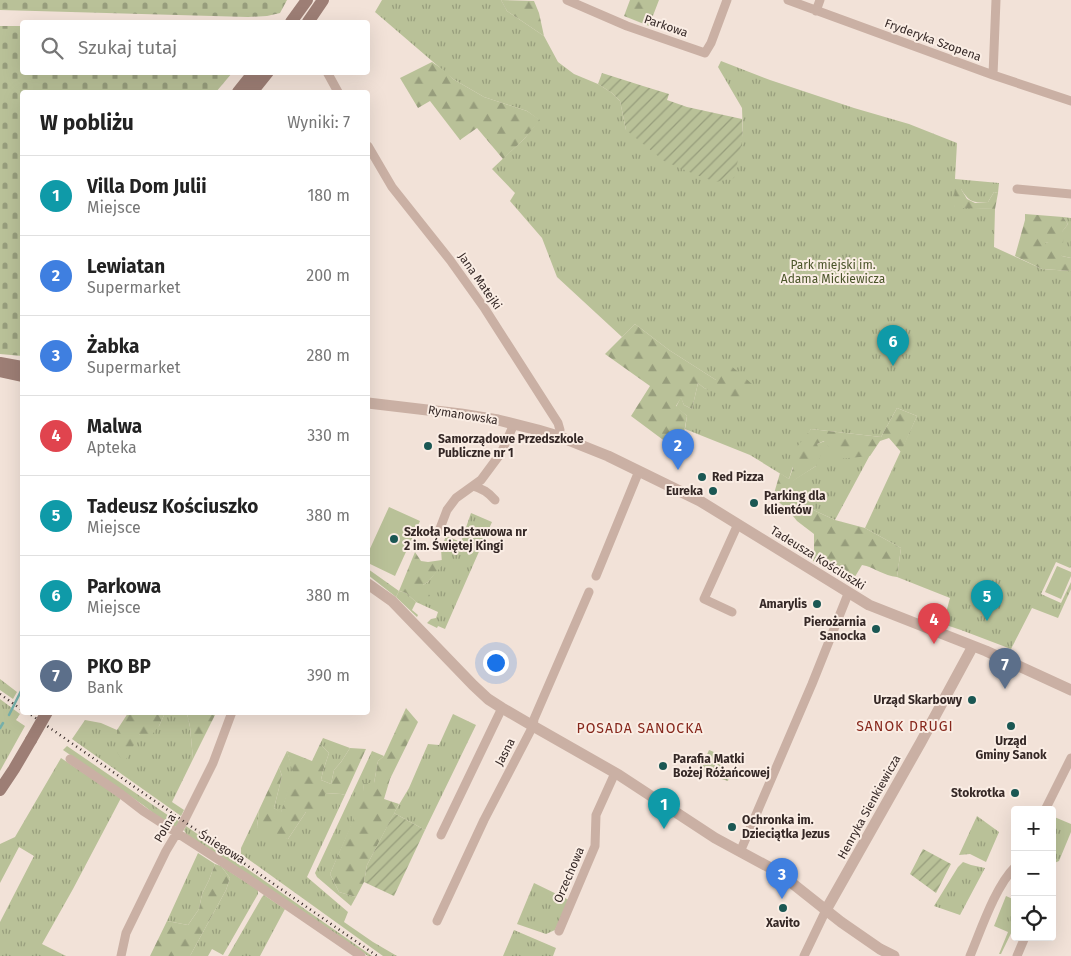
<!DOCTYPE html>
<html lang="pl">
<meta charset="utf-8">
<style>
:root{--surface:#fff;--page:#f6f6f6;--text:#222;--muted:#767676;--line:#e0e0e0;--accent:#7c3aed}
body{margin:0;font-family:"Fira Sans",sans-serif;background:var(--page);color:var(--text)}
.controls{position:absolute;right:15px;bottom:15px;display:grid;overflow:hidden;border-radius:5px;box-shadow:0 5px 20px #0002}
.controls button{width:45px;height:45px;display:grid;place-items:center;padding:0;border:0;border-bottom:1px solid var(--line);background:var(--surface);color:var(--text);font:25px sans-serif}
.you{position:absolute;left:495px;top:662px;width:18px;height:18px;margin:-12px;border:4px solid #fff;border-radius:50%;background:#1a73e8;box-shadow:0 0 0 8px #1a73e833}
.badge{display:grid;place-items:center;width:32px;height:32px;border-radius:50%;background:var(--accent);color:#fff;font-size:16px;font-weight:700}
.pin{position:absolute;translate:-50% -41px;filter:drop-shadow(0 1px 2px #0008)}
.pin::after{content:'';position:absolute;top:26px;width:18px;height:15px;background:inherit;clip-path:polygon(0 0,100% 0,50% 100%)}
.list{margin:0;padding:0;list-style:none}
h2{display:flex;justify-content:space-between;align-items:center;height:65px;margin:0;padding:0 20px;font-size:21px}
h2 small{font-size:16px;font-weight:400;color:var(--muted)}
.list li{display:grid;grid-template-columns:32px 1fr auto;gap:15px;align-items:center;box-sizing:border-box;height:80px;padding:0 20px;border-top:1px solid var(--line)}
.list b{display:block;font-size:19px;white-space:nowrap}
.list p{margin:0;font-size:16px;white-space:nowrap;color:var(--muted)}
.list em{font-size:16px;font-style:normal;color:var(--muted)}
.icon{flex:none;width:28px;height:28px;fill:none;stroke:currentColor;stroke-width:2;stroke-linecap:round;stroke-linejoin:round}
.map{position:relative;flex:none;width:1071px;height:956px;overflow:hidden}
.search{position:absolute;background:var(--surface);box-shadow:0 5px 20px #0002;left:20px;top:20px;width:350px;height:55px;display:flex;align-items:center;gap:12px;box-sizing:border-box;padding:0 18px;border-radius:5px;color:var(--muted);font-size:19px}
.panel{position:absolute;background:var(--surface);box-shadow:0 5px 20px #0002;left:20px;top:90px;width:350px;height:625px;border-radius:5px}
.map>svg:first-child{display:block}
</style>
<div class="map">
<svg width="1071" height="956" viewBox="0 0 1071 956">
<defs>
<pattern id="grass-tufts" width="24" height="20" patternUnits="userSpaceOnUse" patternTransform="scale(1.25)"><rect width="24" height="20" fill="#b9c198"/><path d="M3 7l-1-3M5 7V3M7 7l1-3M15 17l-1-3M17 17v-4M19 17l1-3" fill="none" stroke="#979d7c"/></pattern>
<pattern id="forest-firs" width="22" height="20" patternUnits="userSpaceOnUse" patternTransform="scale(1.25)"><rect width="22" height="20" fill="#b9c198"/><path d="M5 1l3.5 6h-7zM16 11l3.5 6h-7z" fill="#979d7c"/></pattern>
<pattern id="cemetery-stones" width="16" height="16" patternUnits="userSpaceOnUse" patternTransform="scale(1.25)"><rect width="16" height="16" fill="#b9c198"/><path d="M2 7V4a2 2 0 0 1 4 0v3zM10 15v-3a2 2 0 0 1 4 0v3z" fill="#979d7c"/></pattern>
<pattern id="garden-furrows" width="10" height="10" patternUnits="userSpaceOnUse" patternTransform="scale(1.25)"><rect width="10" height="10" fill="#b9c198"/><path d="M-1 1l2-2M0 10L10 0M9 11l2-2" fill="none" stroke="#979d7c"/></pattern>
</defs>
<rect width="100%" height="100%" fill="#f2e2d8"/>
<path fill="url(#grass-tufts)" d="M382 0H501L507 11 544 36 558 62 574 74 598 84 612 93 620 101 626 130 743 137 742 108 718 67 721 61 770 80 854 108 909 124 957 143 955 179 999 183 998 193 994 192 988 202C973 203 969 202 961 189L954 207 995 209 994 247 1042 269 1071 271V567L1070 568 1056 562 1041 594 1061 603 1071 582V589L1058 618 1032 608 1011 649 961 630 943 624 950 598 897 577 901 548 865 528 917 416 897 408 881 437 811 429C801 444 794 462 789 479L750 455 685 429 687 416 676 407 681 397 684 405 692 409 698 383 704 388 717 392 716 380 669 350 635 324 622 337 557 277 542 238 510 201 515 193 492 169 525 138 539 120 527 111 484 97 453 79 375 12Z
M1063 217 1071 218V258L1062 256 1045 249V243C1055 241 1062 232 1068 224Z
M825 441 870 455 835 520 809 508 799 497 792 481 816 466 817 444Z
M471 513 492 522 445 629 438 626 437 628 427 623 431 619 436 618 438 612 416 602 412 610 418 615 417 617 396 597 399 591 406 593 416 602 423 585 428 582 442 564 441 549 446 536 461 542Z
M814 556 843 564 841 573 854 580 852 585 833 573 835 570H837L838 567 833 565 831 567 827 565 825 568 813 561Z
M0 679 17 692 13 699 0 690Z
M0 699 20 714 16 720 25 726 0 771Z
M165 713H187L190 727 193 759 172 802 184 810 181 816 72 739 85 720 101 723 117 730V751L140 734 159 726Z
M453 714 476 725 425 830 394 813 409 788 428 744 439 745Z
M323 738 350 748 341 762 334 770 331 784 321 780 323 771 329 753 320 744Z
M67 746 172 818 179 821 177 826 171 827 143 805 63 750Z
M709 750 724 756 721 766 724 768V770L730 772 728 781 709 775V774L700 770Z
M287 751 294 773 281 813 274 808 282 776 279 767Z
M372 751 384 756 378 761 374 783H364L363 799 330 874 339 892 356 897 351 906 317 877 315 873Z
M61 758 121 798 73 889 42 944 66 956H0V922L34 856 19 847 0 883V844L15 837Z
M325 793 341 794 345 795 307 877 348 912 344 922 373 942 397 956H383L241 854V848L259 810 257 827 288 839 306 812Z
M977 816 999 832 986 862 970 854 959 855Z
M1052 816 1071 824V832L1059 861 1052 864Z
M186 826 372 956H368L188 837 184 830Z
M198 853 215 864 209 880 202 894 199 909 188 925 167 921Z
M963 862 971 865 985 868 960 915 934 906 958 867Z
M221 866 258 890V894L223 955 212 949 208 956H190L226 890 230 878Z
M534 883 569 900 555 930 546 934 517 924Z
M264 895 285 909 260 956H228L262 897Z
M1006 896 1015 900V925L1001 954H999L1008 932 994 926Z
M514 930 556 948 553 956H503Z"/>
<path fill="url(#forest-firs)" d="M501 0 534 1 539 13 544 36 507 11Z
M630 0H659L649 26 624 16Z
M432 62 445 71 453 79 484 97 527 111 540 120 525 138 503 159 477 128 460 140 430 101 418 108 400 78Z
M955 179 967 199 975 203 988 202 994 192 998 193 995 209 954 208Z
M1025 214 1063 217 1068 224 1062 232 1064 235 1063 243 1051 242 1045 243V248L1058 250 1062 256 1071 258V271L1042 269 1015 256 1025 220Z
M635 324 669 350 716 380 729 364 760 391 736 401 704 388 698 383 692 409 684 405 681 398 676 406 687 416 683 438 678 451 631 416 650 386 605 354Z
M897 408 917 416 901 452 889 438 880 441 870 456 838 459 824 441 817 444 821 456 816 466 793 481 799 497 809 508 835 520 865 528 901 548 897 577C884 576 874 567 862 565L853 580 841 573 842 564 814 556V534L797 521 789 511 773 497 780 473 789 479 793 468 790 456 811 429 881 437Z
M415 552 421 561 428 562 442 560 443 564 428 582 423 585 430 596 424 603 416 602 406 593 399 591 396 597 368 575V569L399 591Z
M406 708 418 722 390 779 384 799 399 804 367 865 364 882 356 897 339 892 330 874 362 799 364 783H374L378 761 384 756Z
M128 713H165L159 726 150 737 140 734 124 763 117 752V730Z
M187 713H210L215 715 193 759 190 727Z
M320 744 329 753 323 771 321 780 331 784 334 770 341 762 350 748 366 749 345 795 341 794 325 793 321 813 315 818 306 812 288 839 267 837 257 827 259 810 279 767 282 776 274 808 281 812 293 773 287 751 312 761Z
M215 864 221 866 230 878 226 890 190 956H150L167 921 188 925 199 909 202 894 209 880Z"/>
<path fill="url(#cemetery-stones)" d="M0 0H287L280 13 267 16 248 17 0 10Z
M0 26H22V72L232 73 216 92H22V356L0 354Z"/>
<path fill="url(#garden-furrows)" d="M602 73 643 86 669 94 667 100 687 107 742 119 743 137 734 178 716 182 694 174 664 161 626 130 620 101 612 93 598 84Z
M394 813 425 830 394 896 364 882 367 865Z
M923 849 951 864 936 893 910 874Z"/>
<path fill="#b9c198" d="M389 507 420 521 395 576 368 563V553Z
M1057 566 1071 572V576L1061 599 1045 592Z"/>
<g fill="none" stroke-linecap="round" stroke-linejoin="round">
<path stroke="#76b0aa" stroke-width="2.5" d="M9 715 22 689
M0 728 3 723"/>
<path stroke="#cab0a4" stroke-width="9" d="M567 0 627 26 705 53 711 43 727 0
M788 0 993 75 1071 101
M816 11 820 0
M327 72 338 92
M993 75 996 0
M368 146 392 187 450 260 485 309 558 423 560 430 558 436
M1017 189 1071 194
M473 486C483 489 488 492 495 500
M439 531 447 510 456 498 481 480 501 453 514 424
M596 576 639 471
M732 612 704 599 738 524
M70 759 121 794 143 811 247 878 361 956
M1045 810 1071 758
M441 835 502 708
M740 852 812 684 848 594
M437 921 484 820 533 726 534 719 589 592
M559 931 595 846 596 815 615 773
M121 956 126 933 166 851 184 821 213 763 232 712
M804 956 826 910
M970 956C981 930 995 887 1015 867
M1017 956 1025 937"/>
<path stroke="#cab0a4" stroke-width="11" d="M368 403 461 414 498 420 538 430 558 436 608 456 700 501 869 605 986 651 1071 690
M368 584 392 601 473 685 488 699 502 708 533 726 619 775 715 838 778 872 841 922 880 949 894 956
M826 910 921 742 973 646"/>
<path stroke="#9d7e75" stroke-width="12" d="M291 22 307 0
M308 22 323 0
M238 92 254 72
M252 92 268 72
M0 363 22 367
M0 371 22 376
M0 790 14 769 31 740"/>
<path stroke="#352826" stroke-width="2.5" stroke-dasharray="1 4" stroke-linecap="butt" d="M0 694 22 710
M27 712 377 956"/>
<path stroke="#9d7e75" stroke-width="12" d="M31 740 47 712"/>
</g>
<g fill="#1a5753" stroke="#faede4" stroke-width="2">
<circle cx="428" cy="446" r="5"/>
<circle cx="702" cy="477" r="5"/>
<circle cx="713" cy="491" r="5"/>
<circle cx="754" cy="503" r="5"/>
<circle cx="394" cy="539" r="5"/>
<circle cx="817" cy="604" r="5"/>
<circle cx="876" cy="629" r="5"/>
<circle cx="972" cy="700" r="5"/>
<circle cx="1011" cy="726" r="5"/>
<circle cx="663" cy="766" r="5"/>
<circle cx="1015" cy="793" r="5"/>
<circle cx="732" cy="827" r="5"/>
<circle cx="783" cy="908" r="5"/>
</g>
<g text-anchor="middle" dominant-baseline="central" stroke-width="4" stroke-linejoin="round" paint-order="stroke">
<g font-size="12" fill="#352826" stroke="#faede4">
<text transform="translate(666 26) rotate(19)">Parkowa</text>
<text transform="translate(933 40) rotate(20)">Fryderyka Szopena</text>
<text transform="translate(480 281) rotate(55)">Jana Matejki</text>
<text transform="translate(463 415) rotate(9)">Rymanowska</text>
<text transform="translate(818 558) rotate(32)">Tadeusza Kościuszki</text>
<text transform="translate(505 752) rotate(-62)">Jasna</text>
<text transform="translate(869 807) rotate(-61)">Henryka Sienkiewicza</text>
<text transform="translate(165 828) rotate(-60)">Polna</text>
<text transform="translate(222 847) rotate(32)">Śniegowa</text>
<text transform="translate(569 875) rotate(-67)">Orzechowa</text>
</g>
<g font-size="12" fill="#4a5429" stroke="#faede4">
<text x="833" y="265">Park miejski im.<tspan x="833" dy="14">Adama Mickiewicza</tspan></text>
</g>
<g font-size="12" font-weight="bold" fill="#352826" stroke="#faede4" text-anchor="start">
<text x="438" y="439">Samorządowe Przedszkole<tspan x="438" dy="14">Publiczne nr 1</tspan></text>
<text x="712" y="477">Red Pizza</text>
<text x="703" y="491" text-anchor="end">Eureka</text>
<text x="764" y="496">Parking dla<tspan x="764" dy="14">klientów</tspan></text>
<text x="404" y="532">Szkoła Podstawowa nr<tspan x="404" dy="14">2 im. Świętej Kingi</tspan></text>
<text x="807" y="604" text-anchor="end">Amarylis</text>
<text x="866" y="622" text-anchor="end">Pierożarnia<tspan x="866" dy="14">Sanocka</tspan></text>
<text x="962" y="700" text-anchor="end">Urząd Skarbowy</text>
<text x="1011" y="741" text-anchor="middle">Urząd<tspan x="1011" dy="14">Gminy Sanok</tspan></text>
<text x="673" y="759">Parafia Matki<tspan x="673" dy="14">Bożej Różańcowej</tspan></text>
<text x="1005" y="793" text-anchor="end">Stokrotka</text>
<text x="742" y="820">Ochronka im.<tspan x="742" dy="14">Dzieciątka Jezus</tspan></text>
<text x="783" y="923" text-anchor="middle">Xavito</text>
</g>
<g font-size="14" letter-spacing="1" fill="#86271c" stroke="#faede4">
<text x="905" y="726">SANOK DRUGI</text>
<text x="640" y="728">POSADA SANOCKA</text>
</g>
</g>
</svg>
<div class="controls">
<button>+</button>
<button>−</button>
<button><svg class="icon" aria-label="locate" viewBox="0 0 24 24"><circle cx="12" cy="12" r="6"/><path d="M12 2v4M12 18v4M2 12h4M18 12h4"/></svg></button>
</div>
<div class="you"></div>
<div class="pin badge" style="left:664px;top:829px;background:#0f9aa8">1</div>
<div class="pin badge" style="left:678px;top:470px;background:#3f7fe0">2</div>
<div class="pin badge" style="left:782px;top:899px;background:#3f7fe0">3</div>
<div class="pin badge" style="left:934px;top:644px;background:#e0444e">4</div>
<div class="pin badge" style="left:987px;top:621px;background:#0f9aa8">5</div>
<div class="pin badge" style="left:893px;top:366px;background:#0f9aa8">6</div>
<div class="pin badge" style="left:1005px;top:689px;background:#5c6f8a">7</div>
<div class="search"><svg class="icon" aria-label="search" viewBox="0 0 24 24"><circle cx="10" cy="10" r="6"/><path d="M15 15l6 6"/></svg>Szukaj tutaj</div>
<section class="panel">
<h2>W pobliżu<small>Wyniki: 7</small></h2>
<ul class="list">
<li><span class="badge" style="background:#0f9aa8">1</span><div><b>Villa Dom Julii</b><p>Miejsce</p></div><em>180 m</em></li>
<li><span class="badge" style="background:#3f7fe0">2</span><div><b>Lewiatan</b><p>Supermarket</p></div><em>200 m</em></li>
<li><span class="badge" style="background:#3f7fe0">3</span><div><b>Żabka</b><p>Supermarket</p></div><em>280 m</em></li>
<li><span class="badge" style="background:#e0444e">4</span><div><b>Malwa</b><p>Apteka</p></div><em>330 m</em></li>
<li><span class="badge" style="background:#0f9aa8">5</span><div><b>Tadeusz Kościuszko</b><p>Miejsce</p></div><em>380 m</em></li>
<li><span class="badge" style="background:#0f9aa8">6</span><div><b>Parkowa</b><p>Miejsce</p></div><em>380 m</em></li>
<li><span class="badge" style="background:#5c6f8a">7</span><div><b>PKO BP</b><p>Bank</p></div><em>390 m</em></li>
</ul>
</section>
</div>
